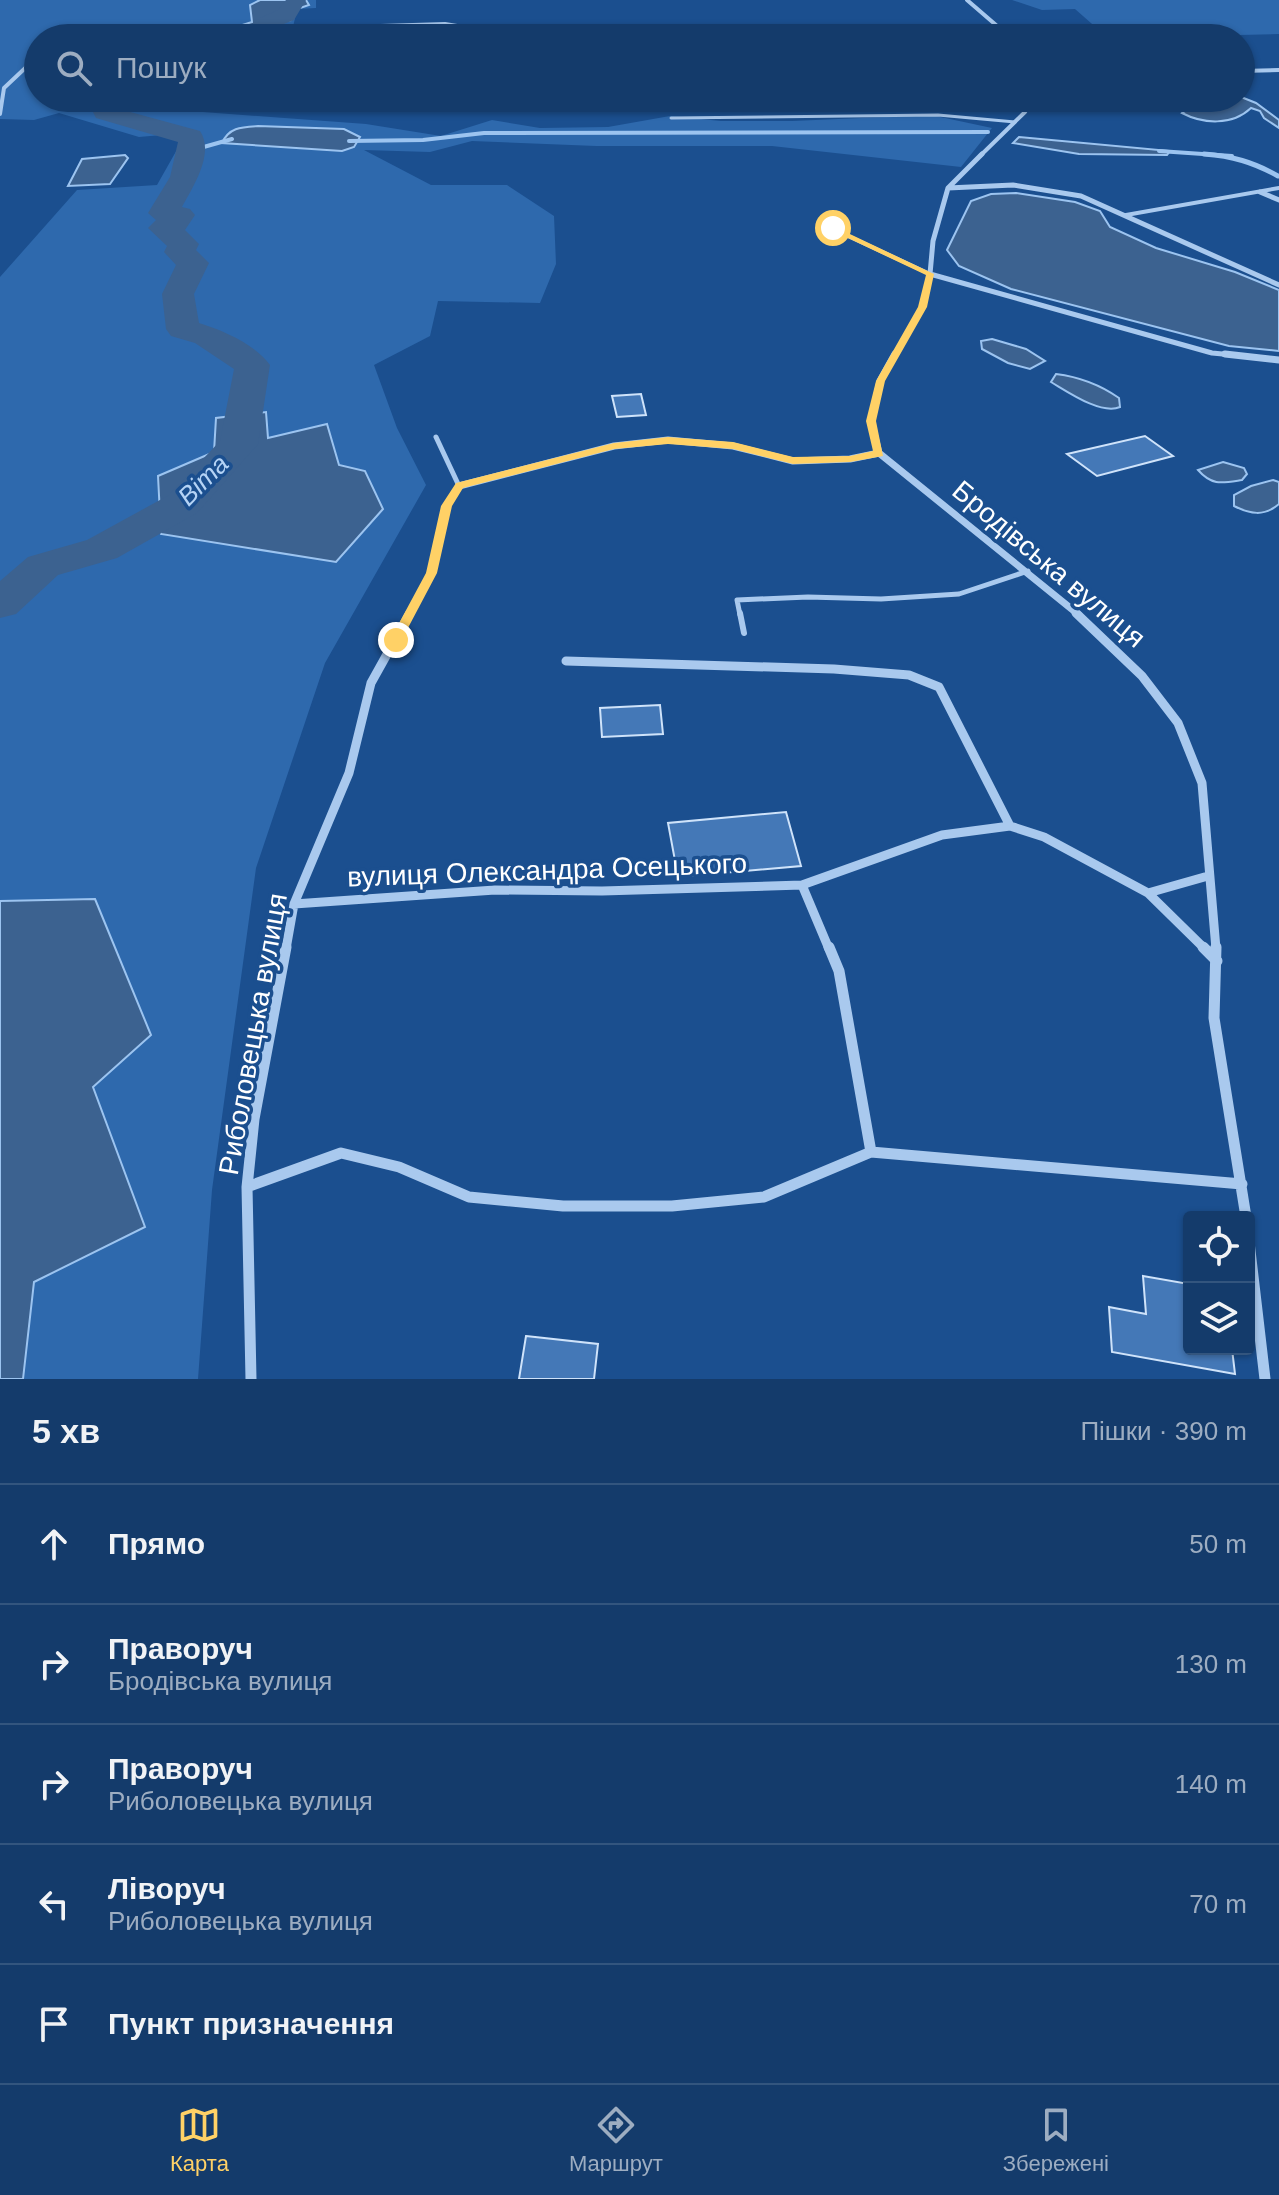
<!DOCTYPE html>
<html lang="uk">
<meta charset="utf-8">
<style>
:root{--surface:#143b6b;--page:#1d4271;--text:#f1f3f6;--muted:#9dadc1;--line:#33557e;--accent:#ffd166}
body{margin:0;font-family:Arial,sans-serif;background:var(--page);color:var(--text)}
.controls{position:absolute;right:24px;bottom:24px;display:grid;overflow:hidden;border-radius:8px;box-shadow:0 2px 6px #0004}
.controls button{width:72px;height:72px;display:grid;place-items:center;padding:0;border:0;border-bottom:2px solid var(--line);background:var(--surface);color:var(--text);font:40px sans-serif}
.stop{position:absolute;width:24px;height:24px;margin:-18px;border:6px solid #ffd166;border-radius:50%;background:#fff}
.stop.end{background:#ffd166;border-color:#fff;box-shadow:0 2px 8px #0008}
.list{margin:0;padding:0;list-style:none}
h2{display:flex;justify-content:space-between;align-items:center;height:104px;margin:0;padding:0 32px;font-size:34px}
h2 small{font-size:26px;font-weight:400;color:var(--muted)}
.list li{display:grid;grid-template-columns:52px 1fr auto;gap:24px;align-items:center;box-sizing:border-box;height:120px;padding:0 32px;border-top:2px solid var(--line)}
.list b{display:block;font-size:30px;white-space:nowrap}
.list p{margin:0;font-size:26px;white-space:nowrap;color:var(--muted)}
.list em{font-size:26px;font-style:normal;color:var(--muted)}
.icon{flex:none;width:44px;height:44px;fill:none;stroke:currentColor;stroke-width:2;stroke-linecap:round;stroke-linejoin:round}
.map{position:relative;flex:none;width:1279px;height:1379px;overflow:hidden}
.search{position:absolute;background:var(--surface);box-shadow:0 2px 6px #0004;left:24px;right:24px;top:24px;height:88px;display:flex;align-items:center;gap:20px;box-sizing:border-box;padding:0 28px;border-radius:44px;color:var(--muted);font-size:30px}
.sheet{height:704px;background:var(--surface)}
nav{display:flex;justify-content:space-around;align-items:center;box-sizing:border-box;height:112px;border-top:2px solid var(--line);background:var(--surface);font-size:22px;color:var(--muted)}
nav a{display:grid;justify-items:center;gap:4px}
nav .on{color:var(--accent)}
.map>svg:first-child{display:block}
</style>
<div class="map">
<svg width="1279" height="1379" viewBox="0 0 1279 1379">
<rect width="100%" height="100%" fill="#1b4f8f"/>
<path fill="#2e69ad" d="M0 0H316V8L297 9 293 27 218 34 301 30 305 38H38V98H203V112L366 124 441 136 492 120 540 128 608 127 670 116 721 121H792L931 115 992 128 961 167 772 146H596L472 141 430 152 364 150 431 185H507L554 216 556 264 540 303 438 301 430 336 374 365 397 428 426 485 325 663 256 868 212 1190 198 1379H0V277L77 190 157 185 183 139 173 134 139 137 59 113 34 120 0 119Z
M1012 0H1279V34L1108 38 1075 9 1042 10Z"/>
<path fill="#3c6290" stroke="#9cc4f0" stroke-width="2" d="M260 0H306L309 5 294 10 291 20 223 31 252 22 250 5Z
M1241 97 1256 103 1279 120V128L1264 118 1260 111 1251 108C1232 126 1203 124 1182 113 1197 102 1223 99 1241 97Z
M258 126 344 129 360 137 354 147 342 151 222 143C229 127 242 127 258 126Z
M1019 137 1170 151 1167 155 1079 154 1013 143Z
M125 155 128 158 110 184 68 186 82 159Z
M1016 193 1075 202 1100 211 1110 227 1156 248 1235 272 1279 290V351L1229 346 1011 289 959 266 947 250 971 201 991 194Z
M992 339 1026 349 1045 361 1030 369 1008 363 982 349 981 341Z
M1056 374C1080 377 1099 384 1119 398L1120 407C1101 415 1068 392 1051 382Z
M266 412 268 438 327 424 339 465 365 471 383 509 336 562 161 534 158 476 214 452 216 418Z
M1223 462 1244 468 1247 474 1242 480C1222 483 1212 486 1198 470Z
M1273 480 1279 482V504C1264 517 1250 514 1234 506V495L1251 486Z
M95 899 151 1035 93 1087 145 1227 34 1282 23 1379H0V901Z"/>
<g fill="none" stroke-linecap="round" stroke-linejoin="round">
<path stroke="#9cc4f0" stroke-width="4" d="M349 141 423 140 484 133 988 132
M193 150 232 139
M1159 151 1232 156"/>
<path stroke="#9cc4f0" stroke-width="5" d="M1204 154C1232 156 1253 162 1278 176"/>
<path fill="#3c6290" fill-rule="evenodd" d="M286 0H306L294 20 279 26 276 36 232 38 235 33 257 27 260 18 278 10Z
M109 98H145L142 103 123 110 200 131C215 153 193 187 182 207L190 209 195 215 185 230 199 244 196 250 209 263 194 294 199 323C222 330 255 344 270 365L258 444 197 513 117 558 58 575 16 614 0 618V581L28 557 87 540 169 495 220 441 234 369 195 343 171 336 166 329 162 294 176 265 164 252 167 246 148 228 156 220 148 213 170 177 178 142 96 118 91 108 95 103Z"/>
</g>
<path fill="#4478b7" stroke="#cfe3fa" stroke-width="2" d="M641 394 646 415 617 417 612 396Z
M1145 436 1173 456 1097 476 1067 454Z
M660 705 663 734 602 737 600 708Z
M786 812 801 866 678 877 668 823Z
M1143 1276 1189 1284V1349H1232L1235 1374 1112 1352 1109 1307 1146 1314Z
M526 1336 598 1344 594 1379H519Z"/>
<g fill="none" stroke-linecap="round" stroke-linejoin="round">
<path stroke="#a9c9ee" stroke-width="3" d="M671 118 938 115 1015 122"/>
<path stroke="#a9c9ee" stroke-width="4" d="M1126 215 1279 188
M820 223 930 274"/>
<path stroke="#a9c9ee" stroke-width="5" d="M436 437 459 486
M740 615 737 600 808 597 881 599 959 594 1028 571"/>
<path stroke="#a9c9ee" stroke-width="6" d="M740 613 744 633"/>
<path stroke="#a9c9ee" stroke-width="4" d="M967 0 1011 38
M163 38 284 29 445 24 457 26 475 38
M758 38 1001 30
M1241 71 1279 70
M553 99 572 98
M0 114 4 88 38 56
M980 156 1025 112 1034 98"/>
<path stroke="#a9c9ee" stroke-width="5" d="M948 188 1013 185 1081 196 1279 285
M1260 192 1279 200
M930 274 1212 353 1244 356
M894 356 922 307 930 274 933 241 948 188 982 154"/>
<path stroke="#a9c9ee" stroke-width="7" d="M895 354 880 381 871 421 879 453 1079 615
M1225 354 1279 360
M409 615 432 573 447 506 459 486 614 446 668 440 733 446 793 461 850 459 879 453"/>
<path stroke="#a9c9ee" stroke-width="9" d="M1076 613 1142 676 1178 723 1202 783 1216 949
M566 661 834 669 909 675 939 687 1010 826
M294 904 495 890 602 891 802 885
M286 949 294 904 349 773 371 683 410 613
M829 949 802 885 942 835 1010 826 1044 837 1148 893
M1205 949 1148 893 1208 876"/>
<path stroke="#a9c9ee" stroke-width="11" d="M829 947 839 971 871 1152 1242 1184
M1203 947 1217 961
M1216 947 1214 1018 1246 1217
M247 1187 341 1153 399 1167 469 1197 563 1206H672L764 1197 871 1152
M1249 1242 1265 1379
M251 1379 247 1187 254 1119 286 947"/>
</g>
<path fill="#ffd166" d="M833 226 934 274 927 307 885 381 876 421 883 456 850 462 793 464 733 449 668 444 614 449 463 488 452 506 437 573 400 643H392L390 640 426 573 441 506 456 483 614 443 668 437 733 442 793 457 850 456 873 451 866 421 876 381 918 307 926 275 831 230Z"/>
<g text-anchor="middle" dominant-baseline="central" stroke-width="7" stroke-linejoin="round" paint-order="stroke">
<g font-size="26" font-style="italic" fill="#b5d3f5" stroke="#1b4f8f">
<text transform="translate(203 480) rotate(-45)">Віта</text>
</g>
<g font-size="28" fill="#fff" stroke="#1b4f8f">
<text transform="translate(1049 564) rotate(40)">Бродівська вулиця</text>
<text transform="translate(547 870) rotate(-2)">вулиця Олександра Осецького</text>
<text transform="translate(253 1034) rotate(-80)">Риболовецька вулиця</text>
</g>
</g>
</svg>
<div class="controls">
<button><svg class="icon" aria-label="locate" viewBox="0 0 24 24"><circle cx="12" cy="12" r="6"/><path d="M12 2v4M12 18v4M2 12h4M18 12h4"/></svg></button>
<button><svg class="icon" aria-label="layers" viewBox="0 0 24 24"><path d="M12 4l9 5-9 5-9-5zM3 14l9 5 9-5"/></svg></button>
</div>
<div class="stop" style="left:833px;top:228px"></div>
<div class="stop end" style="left:396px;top:640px"></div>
<div class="search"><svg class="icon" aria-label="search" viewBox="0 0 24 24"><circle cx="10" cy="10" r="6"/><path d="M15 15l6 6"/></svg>Пошук</div>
</div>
<section class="sheet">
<h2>5 хв<small>Пішки · 390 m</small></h2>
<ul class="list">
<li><svg class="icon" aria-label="ahead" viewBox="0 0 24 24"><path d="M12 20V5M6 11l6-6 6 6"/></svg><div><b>Прямо</b></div><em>50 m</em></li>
<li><svg class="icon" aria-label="right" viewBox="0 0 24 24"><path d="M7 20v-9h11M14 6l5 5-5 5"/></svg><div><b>Праворуч</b><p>Бродівська вулиця</p></div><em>130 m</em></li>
<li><svg class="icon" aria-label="right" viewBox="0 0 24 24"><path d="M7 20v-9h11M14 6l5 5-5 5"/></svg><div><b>Праворуч</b><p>Риболовецька вулиця</p></div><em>140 m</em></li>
<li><svg class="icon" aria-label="left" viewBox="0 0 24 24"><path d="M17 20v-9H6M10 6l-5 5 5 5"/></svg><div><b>Ліворуч</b><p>Риболовецька вулиця</p></div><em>70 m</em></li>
<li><svg class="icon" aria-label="arrive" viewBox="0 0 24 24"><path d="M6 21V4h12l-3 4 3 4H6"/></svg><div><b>Пункт призначення</b></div></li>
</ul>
</section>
<nav>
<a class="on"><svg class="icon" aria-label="map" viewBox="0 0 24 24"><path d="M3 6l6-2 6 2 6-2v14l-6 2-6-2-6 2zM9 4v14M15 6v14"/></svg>Карта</a>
<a><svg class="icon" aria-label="directions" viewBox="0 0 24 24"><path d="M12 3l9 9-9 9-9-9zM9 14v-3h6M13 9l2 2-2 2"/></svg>Маршрут</a>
<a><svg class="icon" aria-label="saved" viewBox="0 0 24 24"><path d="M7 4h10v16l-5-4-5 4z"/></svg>Збережені</a>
</nav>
